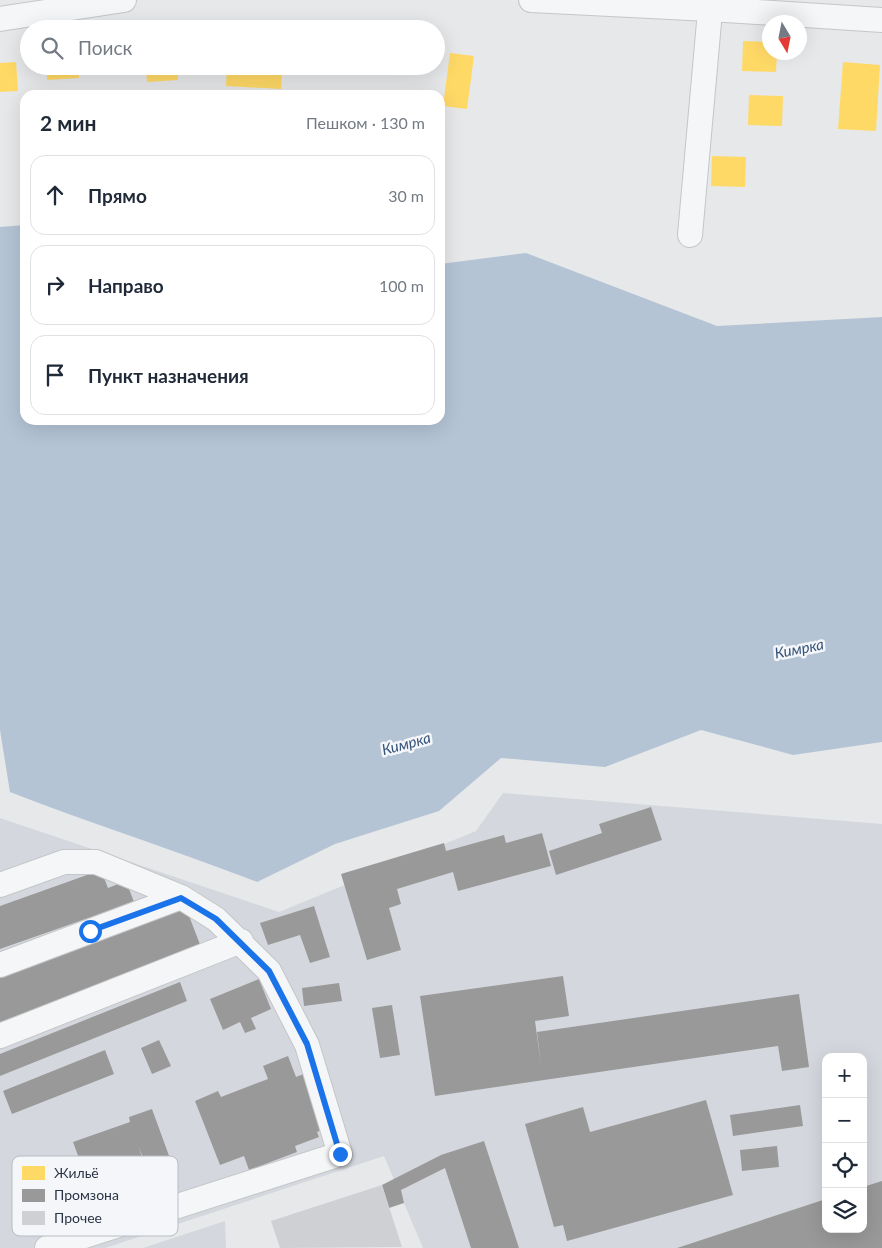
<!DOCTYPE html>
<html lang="ru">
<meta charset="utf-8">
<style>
:root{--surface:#fff;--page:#f2f2f3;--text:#1f2937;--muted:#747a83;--line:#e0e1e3}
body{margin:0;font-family:Lato,sans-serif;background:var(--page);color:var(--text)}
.controls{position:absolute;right:15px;bottom:15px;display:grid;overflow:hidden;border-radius:10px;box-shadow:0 5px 20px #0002}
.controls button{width:45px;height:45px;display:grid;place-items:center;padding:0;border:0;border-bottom:1px solid var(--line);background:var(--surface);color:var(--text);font:25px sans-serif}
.compass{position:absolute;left:762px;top:15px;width:45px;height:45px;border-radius:50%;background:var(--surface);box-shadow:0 5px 20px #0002;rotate:170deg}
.stop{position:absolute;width:15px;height:15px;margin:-11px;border:4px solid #1a73e8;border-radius:50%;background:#fff}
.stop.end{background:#1a73e8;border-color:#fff;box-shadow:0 1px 5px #0008}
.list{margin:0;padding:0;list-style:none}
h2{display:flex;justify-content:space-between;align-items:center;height:65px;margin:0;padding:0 20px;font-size:21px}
h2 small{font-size:16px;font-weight:400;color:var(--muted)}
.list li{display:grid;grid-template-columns:32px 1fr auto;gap:15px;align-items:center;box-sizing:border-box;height:80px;margin:0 10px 10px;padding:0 10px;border:1px solid var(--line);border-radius:15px}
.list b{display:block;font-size:19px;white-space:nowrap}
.list em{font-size:16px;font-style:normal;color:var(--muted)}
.icon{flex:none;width:28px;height:28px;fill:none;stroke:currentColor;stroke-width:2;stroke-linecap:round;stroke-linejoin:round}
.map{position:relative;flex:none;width:882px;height:1248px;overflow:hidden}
.search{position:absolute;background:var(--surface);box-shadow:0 5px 20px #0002;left:20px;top:20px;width:425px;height:55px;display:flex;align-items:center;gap:12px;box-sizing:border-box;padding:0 18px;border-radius:28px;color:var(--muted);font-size:19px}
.panel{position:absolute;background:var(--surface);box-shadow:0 5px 20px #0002;left:20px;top:90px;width:425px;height:335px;border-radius:15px}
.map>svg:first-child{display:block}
</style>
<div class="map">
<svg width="882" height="1248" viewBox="0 0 882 1248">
<rect width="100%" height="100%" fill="#e6e8ea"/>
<path fill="#d4d7dd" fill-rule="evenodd" d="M503 793 882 824V1248H423L384 1156 105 1248H0V818L279 912 476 831ZM826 1057H863V1229H826Z
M225 1221 226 1248H143Z"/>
<path fill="#b4c4d5" d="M25 225V420H440V264L526 253 717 326 882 317V742L793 755 701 730 605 767 501 758 439 811 335 844 257 882C175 850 92 824 10 792L0 730V227Z"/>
<path fill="#ffd966" d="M743 41 770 42V52H777L776 72 742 71Z
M450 53 474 56 467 109 443 106Z
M16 62 18 91 0 92V63Z
M843 62 880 65 876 131 838 129Z
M47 66H78L79 78 47 80Z
M146 66H177L178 80 147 82Z
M227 66H282L281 89 226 86Z
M749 95 783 96 782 126 748 125Z
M712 156 746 157 745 187 711 186Z"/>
<path fill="#999" d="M651 807 662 840 556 875 549 851 602 833 599 824Z
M542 833 551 866 458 891 453 872 397 889 401 904 389 908 401 950 367 960 341 874 444 843 446 851 504 835 506 843Z
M101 870 108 888 126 881 134 902 0 949V906Z
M314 906 330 957 310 963 300 935 268 945 260 923Z
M186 908 201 947 0 1022V977Z
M563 976 569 1016 535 1021 541 1065 537 1032 799 994 809 1067 782 1071 778 1046 435 1096 420 996Z
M259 979 271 1009 251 1018 256 1029 245 1033 240 1022 223 1030 210 999Z
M180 982 187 1001 0 1076V1054Z
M339 983 342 1001 304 1006 302 988Z
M392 1005 400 1055 380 1058 372 1008Z
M159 1040 171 1066 152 1074 141 1048Z
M105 1050 114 1074 12 1114 3 1091Z
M288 1056 296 1077 306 1073 327 1128 317 1132 319 1137 295 1146 297 1152 249 1170 244 1156 220 1165 195 1101 218 1091 221 1097 268 1079 263 1066Z
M706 1100 733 1195 567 1241 563 1225 554 1227 525 1124 583 1107 590 1132Z
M800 1105 803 1126 733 1136 730 1115Z
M152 1109 172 1164 148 1172 139 1147 143 1161 87 1180 73 1142 130 1122 129 1117Z
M484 1141 519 1248H471L445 1168 401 1190 404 1203 389 1208 382 1185 441 1155Z
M777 1146 779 1167 742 1171 740 1150Z
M882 1181V1248H677L826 1199V1229H863V1187Z"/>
<path fill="#ced0d3" d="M382 1185 402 1247 280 1248 271 1221Z"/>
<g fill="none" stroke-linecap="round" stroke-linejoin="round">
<defs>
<path id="minor" d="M531 0 710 9 882 20
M0 19 124 0
M690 235 711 0
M0 885 64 862H96L181 897 216 919 269 971 307 1045 340 1154 47 1248
M0 965 181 897
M0 1036 241 941"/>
</defs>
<use href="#minor" stroke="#c4c6c8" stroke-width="26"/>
<use href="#minor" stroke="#f5f6f7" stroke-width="24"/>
</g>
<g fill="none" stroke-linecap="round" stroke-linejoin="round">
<path stroke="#1a73e8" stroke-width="6" d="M90 931 181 898 216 919 269 971 307 1044 340 1154"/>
</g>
<g text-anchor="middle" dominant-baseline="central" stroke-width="5" stroke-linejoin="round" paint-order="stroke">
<g font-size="15" font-style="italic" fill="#34527a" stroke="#f4f6f9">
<text transform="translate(799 648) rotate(-11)">Кимрка</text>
<text transform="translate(406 743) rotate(-15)">Кимрка</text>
</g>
</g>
<rect x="12" y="1156" width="166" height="80" rx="8" fill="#f4f6f9" stroke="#b8bcc3" stroke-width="1"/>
<rect x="22" y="1166" width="23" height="14" fill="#ffd966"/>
<rect x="22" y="1189" width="23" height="13" fill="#999"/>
<rect x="22" y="1211" width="23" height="14" fill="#ced0d3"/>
<g font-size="14" fill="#2b3445">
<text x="54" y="1178">Жильё</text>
<text x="54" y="1200">Промзона</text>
<text x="54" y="1223">Прочее</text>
</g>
</svg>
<div class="controls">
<button>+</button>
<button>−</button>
<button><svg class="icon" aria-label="locate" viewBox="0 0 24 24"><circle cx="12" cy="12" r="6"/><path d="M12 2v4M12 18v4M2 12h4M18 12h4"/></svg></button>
<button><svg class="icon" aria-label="layers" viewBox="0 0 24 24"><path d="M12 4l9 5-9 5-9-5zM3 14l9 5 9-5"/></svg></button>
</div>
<svg class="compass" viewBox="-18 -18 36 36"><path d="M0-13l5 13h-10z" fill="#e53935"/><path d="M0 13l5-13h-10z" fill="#747a83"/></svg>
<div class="stop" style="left:90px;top:931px"></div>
<div class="stop end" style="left:340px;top:1154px"></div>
<div class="search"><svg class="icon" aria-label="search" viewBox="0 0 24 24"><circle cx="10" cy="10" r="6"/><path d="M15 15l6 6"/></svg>Поиск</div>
<section class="panel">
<h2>2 мин<small>Пешком · 130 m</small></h2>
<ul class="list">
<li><svg class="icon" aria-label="ahead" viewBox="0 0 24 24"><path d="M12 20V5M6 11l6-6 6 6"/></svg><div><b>Прямо</b></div><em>30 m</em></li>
<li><svg class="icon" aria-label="right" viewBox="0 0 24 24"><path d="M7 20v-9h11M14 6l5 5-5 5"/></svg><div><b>Направо</b></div><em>100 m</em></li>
<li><svg class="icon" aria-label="arrive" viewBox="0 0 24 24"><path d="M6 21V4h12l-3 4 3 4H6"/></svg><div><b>Пункт назначения</b></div></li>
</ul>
</section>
</div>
